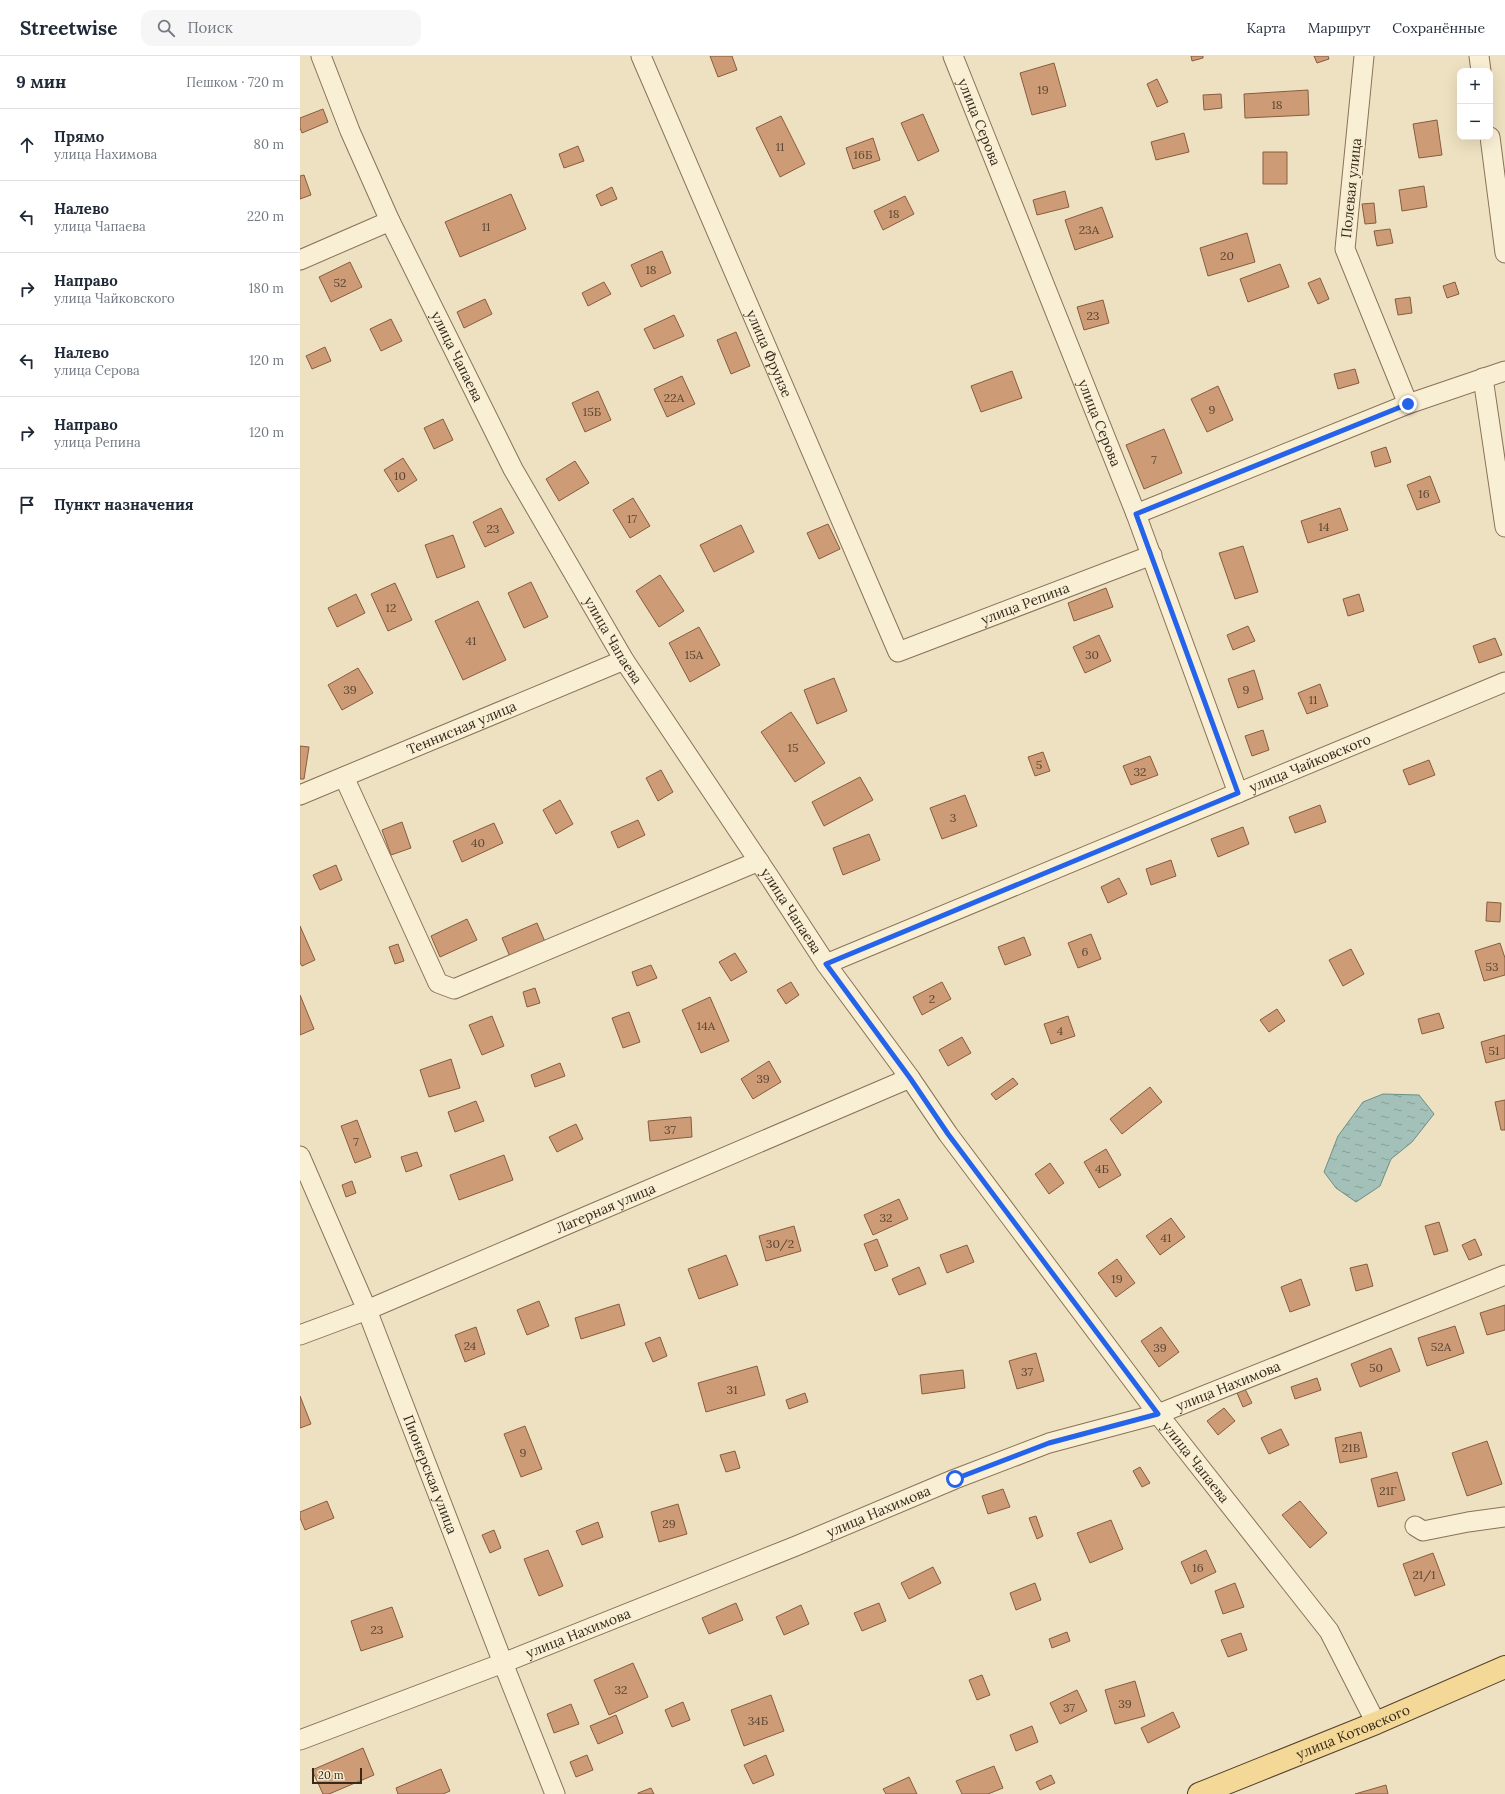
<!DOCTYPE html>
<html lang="ru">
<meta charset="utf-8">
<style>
:root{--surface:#fff;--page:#f6f6f7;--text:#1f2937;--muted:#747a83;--line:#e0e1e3}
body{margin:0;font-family:Lora,serif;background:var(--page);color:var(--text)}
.controls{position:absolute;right:12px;top:12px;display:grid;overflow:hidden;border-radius:8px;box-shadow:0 4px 16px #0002}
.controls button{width:36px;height:36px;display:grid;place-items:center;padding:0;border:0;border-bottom:1px solid var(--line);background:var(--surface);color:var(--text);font:20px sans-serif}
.scale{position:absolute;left:12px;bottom:10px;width:50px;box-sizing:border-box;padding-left:4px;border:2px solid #372a1d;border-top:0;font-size:11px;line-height:14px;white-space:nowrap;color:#372a1d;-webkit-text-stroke:3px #f6ecd0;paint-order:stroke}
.stop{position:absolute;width:12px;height:12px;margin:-9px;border:3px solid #2563eb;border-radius:50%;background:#fff}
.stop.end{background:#2563eb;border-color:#fff;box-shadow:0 1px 4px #0008}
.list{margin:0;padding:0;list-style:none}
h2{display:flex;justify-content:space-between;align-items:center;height:52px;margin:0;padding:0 16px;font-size:17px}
h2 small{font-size:13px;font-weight:400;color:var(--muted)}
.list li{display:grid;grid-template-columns:26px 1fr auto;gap:12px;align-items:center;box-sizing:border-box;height:72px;padding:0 16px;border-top:1px solid var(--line)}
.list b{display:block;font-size:15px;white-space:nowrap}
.list p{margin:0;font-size:13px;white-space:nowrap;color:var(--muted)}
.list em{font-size:13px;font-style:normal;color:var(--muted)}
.icon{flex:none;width:22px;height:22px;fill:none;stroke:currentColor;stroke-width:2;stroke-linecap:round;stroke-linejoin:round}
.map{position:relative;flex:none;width:1205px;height:1738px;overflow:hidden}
header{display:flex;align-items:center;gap:24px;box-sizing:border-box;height:56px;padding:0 20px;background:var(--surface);border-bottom:1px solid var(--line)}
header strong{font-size:19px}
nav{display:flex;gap:22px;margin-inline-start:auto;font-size:14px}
.search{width:280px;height:36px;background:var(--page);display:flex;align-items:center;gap:10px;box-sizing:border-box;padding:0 14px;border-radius:12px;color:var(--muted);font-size:15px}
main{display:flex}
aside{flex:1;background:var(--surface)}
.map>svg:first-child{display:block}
</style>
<header>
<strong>Streetwise</strong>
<div class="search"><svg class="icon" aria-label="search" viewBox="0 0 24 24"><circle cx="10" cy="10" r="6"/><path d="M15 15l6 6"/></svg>Поиск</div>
<nav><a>Карта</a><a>Маршрут</a><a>Сохранённые</a></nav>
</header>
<main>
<aside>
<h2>9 мин<small>Пешком · 720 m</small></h2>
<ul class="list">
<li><svg class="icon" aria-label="ahead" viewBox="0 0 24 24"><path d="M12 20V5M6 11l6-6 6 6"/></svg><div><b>Прямо</b><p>улица Нахимова</p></div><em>80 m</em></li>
<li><svg class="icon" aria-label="left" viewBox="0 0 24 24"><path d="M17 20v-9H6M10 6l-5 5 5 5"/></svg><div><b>Налево</b><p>улица Чапаева</p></div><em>220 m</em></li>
<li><svg class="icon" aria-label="right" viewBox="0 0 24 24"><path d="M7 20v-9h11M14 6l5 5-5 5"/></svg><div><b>Направо</b><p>улица Чайковского</p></div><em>180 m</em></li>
<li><svg class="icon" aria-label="left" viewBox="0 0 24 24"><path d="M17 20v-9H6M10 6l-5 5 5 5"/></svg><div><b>Налево</b><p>улица Серова</p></div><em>120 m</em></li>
<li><svg class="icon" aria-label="right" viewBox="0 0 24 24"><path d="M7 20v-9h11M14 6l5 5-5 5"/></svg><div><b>Направо</b><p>улица Репина</p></div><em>120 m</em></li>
<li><svg class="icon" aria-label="arrive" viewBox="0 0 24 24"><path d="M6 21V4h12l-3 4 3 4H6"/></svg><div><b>Пункт назначения</b></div></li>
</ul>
</aside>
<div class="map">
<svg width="1205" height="1738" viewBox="0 0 1205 1738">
<defs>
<pattern id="water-ripples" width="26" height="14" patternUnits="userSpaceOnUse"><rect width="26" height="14" fill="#a3c1b8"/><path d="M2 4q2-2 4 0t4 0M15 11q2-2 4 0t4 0" fill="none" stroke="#869d95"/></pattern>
</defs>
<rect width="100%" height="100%" fill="#eee1c1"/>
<path fill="url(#water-ripples)" stroke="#6a8f86" d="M1083 1038 1119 1039 1134 1058 1112 1086 1091 1103 1080 1130 1056 1146 1036 1132 1024 1116 1038 1080 1063 1046Z"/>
<path fill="#cd9c76" stroke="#885c3e" d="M410 0H432L437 14 418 21Z
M891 0H903V2L892 5Z
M1014 0H1028L1029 3 1017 7Z
M754 7 766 50 732 59 720 17Z
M857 23 868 46 857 51 847 28Z
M1008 34 1009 59 945 62 944 38Z
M921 38 922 52 904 54 903 39Z
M23 53 28 66 2 77 0 72V62Z
M623 58 639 95 618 105 601 67Z
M481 60 505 108 480 121 456 72Z
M1137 64 1142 99 1119 102 1113 68Z
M884 77 889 96 856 104 851 86Z
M573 82 580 104 553 113 546 92Z
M278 90 284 105 264 112 259 98Z
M963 96H987V128H963Z
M4 119 11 139 0 143V120Z
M1124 130 1127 151 1102 155 1099 134Z
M312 131 317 143 301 150 296 139Z
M765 135 769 151 737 159 733 144Z
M211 138 226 173 160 201 145 166Z
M605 140 614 158 583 174 574 155Z
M1074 147 1076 167 1065 168 1062 148Z
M802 151 813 181 775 194 765 164Z
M1090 173 1093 187 1077 190 1074 175Z
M947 177 955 206 908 220 900 192Z
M362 195 371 217 341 231 331 209Z
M50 206 62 231 31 246 19 221Z
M980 208 989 231 948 246 940 223Z
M1020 222 1029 243 1018 248 1008 227Z
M304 226 311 238 288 250 282 237Z
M1155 226 1159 238 1147 242 1143 230Z
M1110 241 1112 257 1098 259 1095 243Z
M185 243 192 258 164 272 157 256Z
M803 244 809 267 784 274 777 251Z
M374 259 384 280 354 293 344 273Z
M91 263 102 285 81 295 70 273Z
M436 276 450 310 431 318 417 284Z
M25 291 31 305 12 313 6 300Z
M1055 313 1059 327 1038 333 1034 318Z
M712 315 722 342 681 356 671 330Z
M382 320 395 348 367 361 354 333Z
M918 330 933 364 907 376 891 343Z
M298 335 311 364 285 376 272 347Z
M143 363 153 384 134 393 124 372Z
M864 373 882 417 844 433 826 389Z
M1086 391 1091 406 1075 411 1071 396Z
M103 402 117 424 98 436 84 414Z
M275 405 289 427 259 445 246 423Z
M1130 420 1140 446 1117 454 1107 429Z
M333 442 350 470 330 482 313 454Z
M201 452 214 477 185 491 173 466Z
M1040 452 1048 474 1008 487 1001 465Z
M528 468 540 493 519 503 507 477Z
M441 469 454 496 414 516 400 489Z
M153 479 165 511 137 522 125 489Z
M943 490 958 536 935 543 919 497Z
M360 519 384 555 359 571 336 535Z
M231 526 248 561 224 572 208 537Z
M95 527 112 564 88 575 71 538Z
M806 532 813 551 774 565 768 547Z
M56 538 65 557 37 571 28 552Z
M1059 538 1064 555 1048 560 1043 543Z
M178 545 206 604 163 624 135 565Z
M948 570 955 585 933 594 927 579Z
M399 571 420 609 390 626 369 587Z
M799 579 811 605 785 617 773 591Z
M1195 582 1202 599 1179 607 1173 590Z
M58 612 73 637 42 654 28 629Z
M954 614 963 643 938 652 928 623Z
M534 622 547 655 517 668 504 634Z
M1020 628 1028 650 1007 658 998 637Z
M491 656 525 707 495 726 461 676Z
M963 674 969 694 952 700 945 680Z
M0 690 9 691 4 723H0Z
M743 696 750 715 735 720 728 701Z
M850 700 858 719 831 729 823 710Z
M1129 704 1135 719 1109 729 1103 714Z
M361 714 373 736 358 745 346 722Z
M560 721 573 744 524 770 512 746Z
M665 739 677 770 642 783 630 752Z
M260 744 273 768 256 778 243 754Z
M1020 749 1026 766 995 777 989 761Z
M338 764 345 779 318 792 311 776Z
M102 766 111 792 91 799 82 774Z
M194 767 203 787 162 806 153 785Z
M943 771 949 788 918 801 911 783Z
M569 778 580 804 543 819 533 792Z
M871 804 876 820 851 829 846 813Z
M36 809 42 824 20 834 13 819Z
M819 822 827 838 808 847 801 831Z
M1187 846 1201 847 1200 866 1186 865Z
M167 863 177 884 140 901 131 880Z
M237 867 246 888 211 903 202 882Z
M0 870 15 904 2 910 0 907Z
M791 878 801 903 778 912 768 887Z
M724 881 731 899 705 909 698 891Z
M1200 887 1205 902V919L1184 925 1175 895Z
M98 888 104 905 95 908 89 891Z
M1051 893 1064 918 1043 930 1029 904Z
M435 897 447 916 431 925 419 906Z
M351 909 357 922 337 930 332 916Z
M491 926 499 939 486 948 477 934Z
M642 926 651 943 622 959 613 941Z
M235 932 240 947 227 951 223 936Z
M0 939 14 973 0 979Z
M410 941 429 985 401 997 382 954Z
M977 953 985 965 969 976 960 964Z
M329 956 340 986 323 992 312 962Z
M1139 957 1144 972 1122 978 1118 963Z
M192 960 204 990 182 999 169 969Z
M768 960 775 980 751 988 744 968Z
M1205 979V1002L1186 1007 1181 986Z
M662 981 671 997 648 1010 639 994Z
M151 1003 160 1032 129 1041 120 1014Z
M469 1005 481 1026 453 1043 441 1023Z
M260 1007 265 1020 235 1031 231 1019Z
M713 1022 718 1028 696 1044 691 1038Z
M850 1031 862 1046 822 1078 810 1063Z
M1205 1044V1074H1201L1195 1046Z
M176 1045 184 1065 155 1076 148 1056Z
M391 1061 392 1081 350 1085 348 1065Z
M57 1064 71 1101 55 1107 41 1070Z
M276 1068 283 1083 257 1096 249 1081Z
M806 1093 821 1119 799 1132 784 1106Z
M117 1096 122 1110 106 1116 101 1101Z
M204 1099 213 1124 159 1144 150 1119Z
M750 1107 764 1127 749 1138 735 1118Z
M52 1125 56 1137 46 1141 42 1129Z
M599 1143 608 1163 573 1179 564 1159Z
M871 1162 885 1181 860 1199 846 1180Z
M1139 1166 1148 1195 1134 1199 1125 1170Z
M494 1170 501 1195 466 1205 459 1180Z
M577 1183 588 1210 575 1215 564 1188Z
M1175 1183 1182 1199 1169 1204 1162 1189Z
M667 1189 674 1206 647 1217 640 1199Z
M426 1199 438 1229 399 1243 388 1213Z
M817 1203 835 1227 816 1241 798 1217Z
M1067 1208 1073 1230 1056 1235 1050 1212Z
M619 1211 626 1228 599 1239 592 1223Z
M1001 1223 1010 1249 990 1256 981 1231Z
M239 1245 249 1270 227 1279 217 1254Z
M319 1248 325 1269 281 1283 275 1262Z
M1205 1249V1274L1187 1279 1180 1257Z
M1155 1270 1164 1297 1127 1310 1118 1282Z
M176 1271 185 1298 165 1306 155 1279Z
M861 1271 879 1296 859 1311 841 1285Z
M360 1281 367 1300 353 1306 345 1287Z
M1091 1292 1100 1315 1060 1331 1051 1308Z
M736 1297 744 1325 717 1333 709 1305Z
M457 1310 465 1339 406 1356 398 1327Z
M663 1314 665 1332 622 1338 620 1319Z
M1017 1322 1021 1334 995 1343 991 1331Z
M945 1333 952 1347 943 1351 937 1337Z
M505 1337 508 1346 489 1353 486 1344Z
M0 1340 11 1368 0 1372Z
M924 1352 935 1365 918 1379 907 1365Z
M225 1370 242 1413 221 1421 204 1378Z
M981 1373 989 1389 969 1398 961 1382Z
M1061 1376 1067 1401 1040 1407 1035 1382Z
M1187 1385 1202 1428 1167 1440 1152 1397Z
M435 1395 440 1412 426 1416 420 1399Z
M840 1411 850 1427 842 1431 833 1415Z
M1097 1416 1105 1444 1078 1451 1071 1423Z
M703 1433 710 1451 688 1458 682 1440Z
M27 1445 34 1462 5 1474 0 1462V1456Z
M1000 1445 1027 1477 1010 1492 982 1459Z
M378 1448 387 1478 359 1486 351 1456Z
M736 1460 743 1480 737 1483 729 1462Z
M811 1464 823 1493 790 1507 777 1477Z
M298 1466 303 1481 282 1489 276 1475Z
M194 1474 201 1492 190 1497 182 1479Z
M248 1494 263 1530 239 1540 224 1503Z
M906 1494 916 1516 891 1528 881 1506Z
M1133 1497 1145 1529 1115 1540 1103 1508Z
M633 1511 641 1527 609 1543 601 1527Z
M735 1527 741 1544 716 1554 710 1537Z
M935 1527 944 1551 923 1558 915 1535Z
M436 1547 443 1564 409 1578 402 1562Z
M579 1547 586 1565 562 1575 554 1557Z
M501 1549 509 1568 484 1579 476 1561Z
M92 1551 103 1581 61 1595 51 1565Z
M767 1576 770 1585 752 1592 749 1583Z
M941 1577 947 1594 928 1601 921 1584Z
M333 1607 348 1641 309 1659 294 1624Z
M682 1619 690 1639 677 1644 669 1624Z
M835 1625 845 1660 815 1668 805 1634Z
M777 1634 787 1655 760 1668 750 1647Z
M471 1639 484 1675 444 1690 431 1654Z
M383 1646 390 1664 372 1671 365 1654Z
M271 1648 279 1668 254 1677 247 1658Z
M873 1656 880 1671 848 1687 841 1672Z
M316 1659 323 1677 298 1688 290 1670Z
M732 1670 738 1686 716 1695 710 1679Z
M63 1692 74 1719 29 1738H23L12 1714Z
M287 1699 293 1714 276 1721 270 1706Z
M466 1699 474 1719 453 1728 444 1709Z
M694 1710 703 1732 688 1738H662L656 1725Z
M141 1713 150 1735 143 1738H98L96 1732Z
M751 1719 755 1727 740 1734 736 1726Z
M609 1721 617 1738H586L583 1733Z
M1086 1729 1088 1738H1055Z
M351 1732 354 1738H338V1737Z"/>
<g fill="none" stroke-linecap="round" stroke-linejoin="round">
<defs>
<g id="minor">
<path id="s1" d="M21 0 50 75 90 165 213 413 324 604 470 822 526 908 610 1022 648 1078 858 1358 1029 1575 1076 1667"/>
<path id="s2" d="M341 0 598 596 852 499"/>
<path id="s3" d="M653 0 836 458 938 737"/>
<path d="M1064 0 1045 193 1108 348"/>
<path d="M1179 0 1181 15"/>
<path d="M1190 81 1205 197"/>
<path d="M0 204 90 165"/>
<path d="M1183 322 1205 471"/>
<path d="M836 458 1108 348 1205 315"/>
<path d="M44 721 138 927 154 933 459 805"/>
<path id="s4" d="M0 739 324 604"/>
<path id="s5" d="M526 908 1205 626"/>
<path id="s6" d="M0 1100 67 1254 203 1607 255 1738"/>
<path id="s7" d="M0 1279 67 1254 610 1022"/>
<path d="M1115 1470 1123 1475 1168 1466 1205 1461"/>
<path id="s8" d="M0 1684 203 1607 496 1490 655 1423 749 1387 858 1358 1205 1219"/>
</g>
<g id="major">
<path id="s9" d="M899 1738 1076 1667 1205 1611"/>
</g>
</defs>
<use href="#minor" stroke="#887258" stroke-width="21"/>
<use href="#major" stroke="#55402d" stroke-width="24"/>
<use href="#minor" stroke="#f9efd4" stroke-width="19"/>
<use href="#major" stroke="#f3d897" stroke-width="22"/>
</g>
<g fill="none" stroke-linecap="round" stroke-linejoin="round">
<path stroke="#2563eb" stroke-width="5" d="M655 1423 749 1387 858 1358 648 1078 610 1022 526 908 938 737 836 458 1108 348"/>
</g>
<g text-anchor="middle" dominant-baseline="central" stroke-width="4" stroke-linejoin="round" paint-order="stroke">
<g font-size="12" fill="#5c4633">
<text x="743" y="33">19</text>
<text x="977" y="48">18</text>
<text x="480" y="90">11</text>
<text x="563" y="98">16Б</text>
<text x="594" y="157">18</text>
<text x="186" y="170">11</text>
<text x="789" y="173">23А</text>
<text x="927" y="199">20</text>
<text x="351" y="213">18</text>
<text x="40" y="226">52</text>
<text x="793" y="259">23</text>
<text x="374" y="341">22А</text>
<text x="912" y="353">9</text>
<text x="292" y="355">15Б</text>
<text x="854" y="403">7</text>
<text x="100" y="419">10</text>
<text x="1124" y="437">16</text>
<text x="332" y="462">17</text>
<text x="1024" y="470">14</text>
<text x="193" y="472">23</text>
<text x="91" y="551">12</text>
<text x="171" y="584">41</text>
<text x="394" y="598">15А</text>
<text x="792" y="598">30</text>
<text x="50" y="633">39</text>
<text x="946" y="633">9</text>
<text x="1013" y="643">11</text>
<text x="493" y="691">15</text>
<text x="739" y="708">5</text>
<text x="840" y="715">32</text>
<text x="653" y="761">3</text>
<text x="178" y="786">40</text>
<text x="785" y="895">6</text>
<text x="1192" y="910">53</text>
<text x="632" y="942">2</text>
<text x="406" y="969">14А</text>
<text x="760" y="974">4</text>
<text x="1194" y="994">51</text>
<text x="463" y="1022">39</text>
<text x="370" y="1073">37</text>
<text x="56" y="1085">7</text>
<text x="802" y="1112">4Б</text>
<text x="586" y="1161">32</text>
<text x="866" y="1181">41</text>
<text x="480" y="1187">30/2</text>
<text x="817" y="1222">19</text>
<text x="170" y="1289">24</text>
<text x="1141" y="1290">52А</text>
<text x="860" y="1291">39</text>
<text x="1076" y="1311">50</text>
<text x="727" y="1315">37</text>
<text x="432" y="1333">31</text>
<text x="1051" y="1391">21В</text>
<text x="223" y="1396">9</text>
<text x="1088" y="1434">21Г</text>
<text x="369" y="1467">29</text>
<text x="898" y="1511">16</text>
<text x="1124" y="1518">21/1</text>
<text x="77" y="1573">23</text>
<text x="321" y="1633">32</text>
<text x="825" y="1647">39</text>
<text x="769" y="1651">37</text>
<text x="458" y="1664">34Б</text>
</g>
<g font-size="14" fill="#372a1d" stroke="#f6ecd0">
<text stroke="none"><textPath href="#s3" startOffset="71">улица Серова</textPath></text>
<text transform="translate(1051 132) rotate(-84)">Полевая улица</text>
<text stroke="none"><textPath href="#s2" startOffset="324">улица Фрунзе</textPath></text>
<text stroke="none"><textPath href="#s1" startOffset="330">улица Чапаева</textPath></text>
<text stroke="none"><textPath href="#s3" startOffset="395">улица Серова</textPath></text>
<text stroke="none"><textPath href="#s2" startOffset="785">улица Репина</textPath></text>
<text stroke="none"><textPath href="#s1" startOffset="654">улица Чапаева</textPath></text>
<text stroke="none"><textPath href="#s4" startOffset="175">Теннисная улица</textPath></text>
<text stroke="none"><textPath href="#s5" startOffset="524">улица Чайковского</textPath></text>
<text stroke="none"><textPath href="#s1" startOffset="978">улица Чапаева</textPath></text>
<text stroke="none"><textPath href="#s7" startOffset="331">Лагерная улица</textPath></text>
<text stroke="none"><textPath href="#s8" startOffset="994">улица Нахимова</textPath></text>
<text stroke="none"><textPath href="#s1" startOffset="1662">улица Чапаева</textPath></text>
<text stroke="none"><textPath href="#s6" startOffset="344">Пионерская улица</textPath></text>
<text stroke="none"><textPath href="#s8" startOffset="622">улица Нахимова</textPath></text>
<text stroke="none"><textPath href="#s8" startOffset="298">улица Нахимова</textPath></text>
<text stroke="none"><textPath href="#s9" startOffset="166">улица Котовского</textPath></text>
</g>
</g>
</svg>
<div class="controls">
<button>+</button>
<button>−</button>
</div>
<div class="scale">20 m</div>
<div class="stop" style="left:655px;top:1423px"></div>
<div class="stop end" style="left:1108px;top:348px"></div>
</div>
</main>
